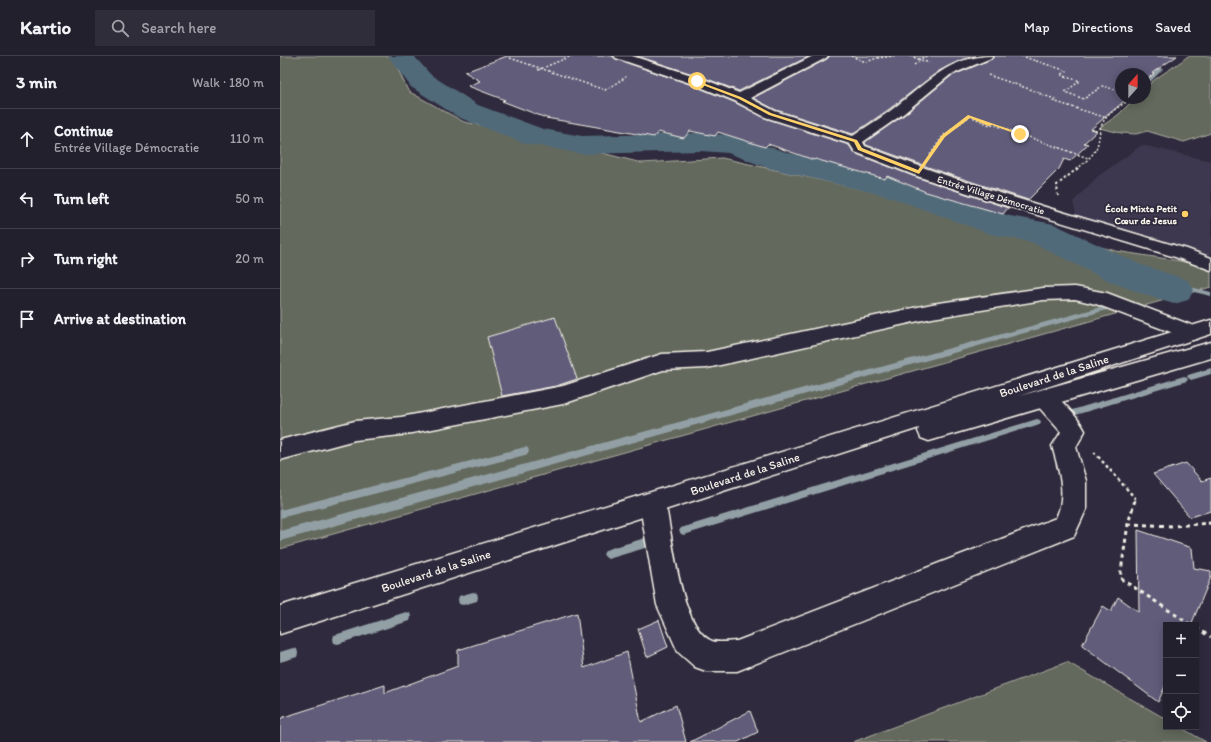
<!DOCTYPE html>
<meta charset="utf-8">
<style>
:root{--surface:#23202e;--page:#2f2d3a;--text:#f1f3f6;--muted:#a3a3aa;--line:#403e4a}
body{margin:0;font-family:Itim,sans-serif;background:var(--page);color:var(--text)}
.controls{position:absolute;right:12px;bottom:12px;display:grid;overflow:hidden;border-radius:0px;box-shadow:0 2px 10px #0003}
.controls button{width:36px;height:36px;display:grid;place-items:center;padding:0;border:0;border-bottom:1px solid var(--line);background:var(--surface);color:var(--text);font:20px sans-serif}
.compass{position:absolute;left:835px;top:12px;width:36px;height:36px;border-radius:50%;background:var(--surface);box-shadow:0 2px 10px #0003;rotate:21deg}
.stop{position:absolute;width:12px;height:12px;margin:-9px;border:3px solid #ffd166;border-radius:50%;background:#fff}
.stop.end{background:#ffd166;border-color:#fff;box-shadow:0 1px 4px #0008}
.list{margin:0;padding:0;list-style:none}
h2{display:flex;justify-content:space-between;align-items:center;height:52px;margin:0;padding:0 16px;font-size:17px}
h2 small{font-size:13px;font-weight:400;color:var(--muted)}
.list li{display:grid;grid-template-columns:26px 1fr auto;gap:12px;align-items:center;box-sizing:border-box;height:60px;padding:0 16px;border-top:1px solid var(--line)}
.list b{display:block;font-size:15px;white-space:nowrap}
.list p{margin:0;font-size:13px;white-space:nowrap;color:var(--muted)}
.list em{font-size:13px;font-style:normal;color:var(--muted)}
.icon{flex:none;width:22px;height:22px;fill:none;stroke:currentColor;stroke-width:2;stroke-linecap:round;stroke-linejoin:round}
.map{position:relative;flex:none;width:931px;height:686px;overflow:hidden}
header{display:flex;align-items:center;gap:24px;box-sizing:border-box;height:56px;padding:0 20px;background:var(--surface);border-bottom:1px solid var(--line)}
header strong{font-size:19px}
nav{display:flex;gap:22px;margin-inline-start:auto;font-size:14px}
.search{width:280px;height:36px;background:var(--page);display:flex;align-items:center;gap:10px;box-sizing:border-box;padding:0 14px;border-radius:0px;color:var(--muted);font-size:15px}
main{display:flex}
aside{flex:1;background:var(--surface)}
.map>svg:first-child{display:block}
</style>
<header>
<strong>Kartio</strong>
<div class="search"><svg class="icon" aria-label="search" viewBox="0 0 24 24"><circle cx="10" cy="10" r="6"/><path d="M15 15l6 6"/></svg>Search here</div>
<nav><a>Map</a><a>Directions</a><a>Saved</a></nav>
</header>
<main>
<aside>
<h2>3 min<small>Walk · 180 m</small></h2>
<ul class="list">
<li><svg class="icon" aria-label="ahead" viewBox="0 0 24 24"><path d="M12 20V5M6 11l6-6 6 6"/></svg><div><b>Continue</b><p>Entrée Village Démocratie</p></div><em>110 m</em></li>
<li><svg class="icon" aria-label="left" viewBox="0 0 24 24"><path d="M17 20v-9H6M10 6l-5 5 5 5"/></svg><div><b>Turn left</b></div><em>50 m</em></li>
<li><svg class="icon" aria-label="right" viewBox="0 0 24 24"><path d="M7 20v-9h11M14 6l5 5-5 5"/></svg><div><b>Turn right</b></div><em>20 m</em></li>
<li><svg class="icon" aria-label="arrive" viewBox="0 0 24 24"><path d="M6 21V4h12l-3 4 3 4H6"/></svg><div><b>Arrive at destination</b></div></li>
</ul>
</aside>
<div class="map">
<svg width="931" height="686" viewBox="0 0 931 686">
<rect width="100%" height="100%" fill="#2f2a3d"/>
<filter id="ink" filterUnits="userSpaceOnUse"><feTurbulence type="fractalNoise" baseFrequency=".025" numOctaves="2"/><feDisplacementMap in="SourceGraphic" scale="8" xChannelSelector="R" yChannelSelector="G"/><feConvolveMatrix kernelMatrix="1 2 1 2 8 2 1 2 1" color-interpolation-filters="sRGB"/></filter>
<g filter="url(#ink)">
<path fill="#3e394f" d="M862 89 931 105V205L797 162 793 146 817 121Z"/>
<path fill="#64695c" stroke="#acada2" d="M0 0H112L128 35 184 66 254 80 362 107 442 102 719 164 836 195 900 205 931 213V231L0 493Z
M908 0H931V77L904 86 867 75 856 78 841 77 819 72 838 59 855 42H865V32C878 19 894 12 908 0Z
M787 606 886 663V671H900L926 686H573Z"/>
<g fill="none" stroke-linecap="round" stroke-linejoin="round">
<path fill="#92a0a6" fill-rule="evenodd" d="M879 12 883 13 871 25 865 27V24Z
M843 215H845L931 236V240L843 219Z
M832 248H834L835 250 834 252 0 485V475Z
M931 312V318L911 324 907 321 908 319Z
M904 320 908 323 907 325 792 360 789 359 788 357 789 355 792 354Z
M757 363 760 364 761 366 760 368 404 479 401 478 399 475 401 472 404 471Z
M245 391 248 392 249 395 248 398 245 399 0 462V454Z
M365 482 368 484 370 487 368 490 365 492 328 503 325 501 323 498 325 495 328 493Z
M193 536 197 537 198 541 197 545 183 549 179 548 178 544 179 540Z
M126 556 130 557 131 561 130 565 126 566 58 588 54 587 53 583 54 579 58 578Z
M13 592 17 593 18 597 17 601 0 606V596Z"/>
<path fill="#516a7a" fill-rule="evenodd" d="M108 0H134L151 19 198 49 263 73 302 80 421 77 448 79 465 83 509 97 629 125 730 160 774 168 859 208 908 224 914 234 908 244 894 248 880 244 831 226 751 186 710 178 607 140 488 112 448 97 421 95 302 98 243 87 178 61 131 31Z"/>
</g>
<path fill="#615c7a" stroke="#f4f1e8" d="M227 0H332L336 3 412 29 454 46 485 62 569 89 574 97 633 120 728 152 723 158 646 136 607 120 605 123 535 103 534 104 488 88 485 91 438 76 435 80 410 75 404 82 378 76 374 81 266 62 222 45 225 44 188 30 200 25 185 16Z
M357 0H530L459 35 422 21Z
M550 0H696L683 3 659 15 608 54 573 78 496 54 473 42 547 3Z
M714 0H897L872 17 874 18 865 24V18H841V42H848L811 73 817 75 804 87 808 88 790 105 784 103 779 113 748 144 665 117 586 89 585 86 624 59 671 20 712 3Z
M275 261 297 323 276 330 222 340 207 281Z
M906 407 922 425 931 422V455L910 461 873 418Z
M858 474 912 492 914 512 931 515V521L911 569H886V628L878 646 802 589 823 550 831 555 838 541 859 556Z
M297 557 304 612 347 596 361 666 396 649 406 686H0V663L4 661 105 629V637L178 610V594Z
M379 564 388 591 367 601 358 573Z
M470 655 478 676 458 686H410Z"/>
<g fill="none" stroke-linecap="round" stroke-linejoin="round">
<defs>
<path id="minor" d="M334 0H352L421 22 459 37 533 0H548L546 2 470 42 495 55 573 80C587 70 601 62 614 52 647 27 669 0 713 0L711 2 670 19 623 58 583 86 585 90C691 131 799 161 907 193L931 202V214L895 201 708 144 634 119 575 96 570 88 485 61 455 45 413 28 336 2Z
M795 231 827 237 919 272 922 277 919 282 912 284 816 248 795 243 763 244 652 262 427 312 383 314 283 348 121 379 75 384 0 404V384L75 365 121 361 283 330 382 298 427 296 652 248 763 232Z
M764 333C777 338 799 362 805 375L796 391 806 425V454L794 480 457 615H426L415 611 398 596 377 549 361 456 365 448 374 444 383 448 387 456C393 487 401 569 430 584 436 588 450 585 457 585L776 462C787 439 779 414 772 390L781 376 756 348 753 342 756 336Z"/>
<path id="major" d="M931 264V278L739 340 931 286V302L649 385 641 382 638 375 639 372 0 578V550Z"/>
</defs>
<use href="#minor" stroke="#f4f1e8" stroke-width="3"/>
<use href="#major" stroke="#f4f1e8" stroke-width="3"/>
<path stroke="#f4f1e8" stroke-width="1.5" stroke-dasharray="2 2" stroke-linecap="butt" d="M571 0 586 6 597 2 612 0
M630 0 649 7
M741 0 787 15 781 19 800 25 785 36 804 43 822 30 841 35
M230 2 325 34 346 21
M634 9 640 5 639 3 648 0
M258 14 291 0
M708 19 761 37 760 38 775 43 773 45 827 62
M650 99 663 80 690 60 710 69 712 68 808 102
M797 113C805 106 817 97 818 86 820 80 819 74 822 68 828 56 842 49 853 42"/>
<path stroke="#f4f1e8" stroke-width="2" stroke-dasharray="2.5 2.5" stroke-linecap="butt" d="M778 140 777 129 798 112"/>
<path stroke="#f4f1e8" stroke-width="2.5" stroke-dasharray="3 3" stroke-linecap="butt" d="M814 396 855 442 854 445"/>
<path stroke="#f4f1e8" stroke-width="3" stroke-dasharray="4 4" stroke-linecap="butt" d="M855 444 848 468 840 522 911 569
M848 468 893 470 931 467
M916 572 931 581"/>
<use href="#minor" fill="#2f2a3d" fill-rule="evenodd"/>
<use href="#major" fill="#2f2a3d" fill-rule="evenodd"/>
</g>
</g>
<path fill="#ffd166" d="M415 24 461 41 491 57 577 84 582 92 638 114 662 79 688 59 743 78 739 79 712 69 708 70 690 62 665 81 639 118 578 94 574 86 489 59 459 43 415 26Z"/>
<circle fill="#ffd166" stroke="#2f2a3d" stroke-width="1.5" cx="905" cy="158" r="4"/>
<g text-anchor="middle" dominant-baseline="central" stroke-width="3.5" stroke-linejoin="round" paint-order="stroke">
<g font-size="10" fill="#f4f1e8" stroke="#2f2a3d">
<text transform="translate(711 139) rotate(17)">Entrée Village Démocratie</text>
</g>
<g font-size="10" font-weight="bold" fill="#f4f1e8" stroke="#2f2a3d" text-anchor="end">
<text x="897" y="152">École Mixte Petit<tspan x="897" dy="12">Cœur de Jesus</tspan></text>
</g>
<g font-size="12" fill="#f4f1e8" stroke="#2f2a3d">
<text transform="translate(774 320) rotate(-18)">Boulevard de la Saline</text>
<text transform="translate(465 418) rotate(-18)">Boulevard de la Saline</text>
<text transform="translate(156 515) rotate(-18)">Boulevard de la Saline</text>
</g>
</g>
</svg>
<div class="controls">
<button>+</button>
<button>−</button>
<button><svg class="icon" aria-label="locate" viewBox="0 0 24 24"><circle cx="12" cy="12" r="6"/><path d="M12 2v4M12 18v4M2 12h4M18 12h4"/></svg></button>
</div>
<svg class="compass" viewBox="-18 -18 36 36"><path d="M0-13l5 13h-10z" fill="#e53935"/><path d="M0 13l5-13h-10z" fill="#a3a3aa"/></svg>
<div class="stop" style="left:417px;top:25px"></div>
<div class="stop end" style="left:740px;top:78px"></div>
</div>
</main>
